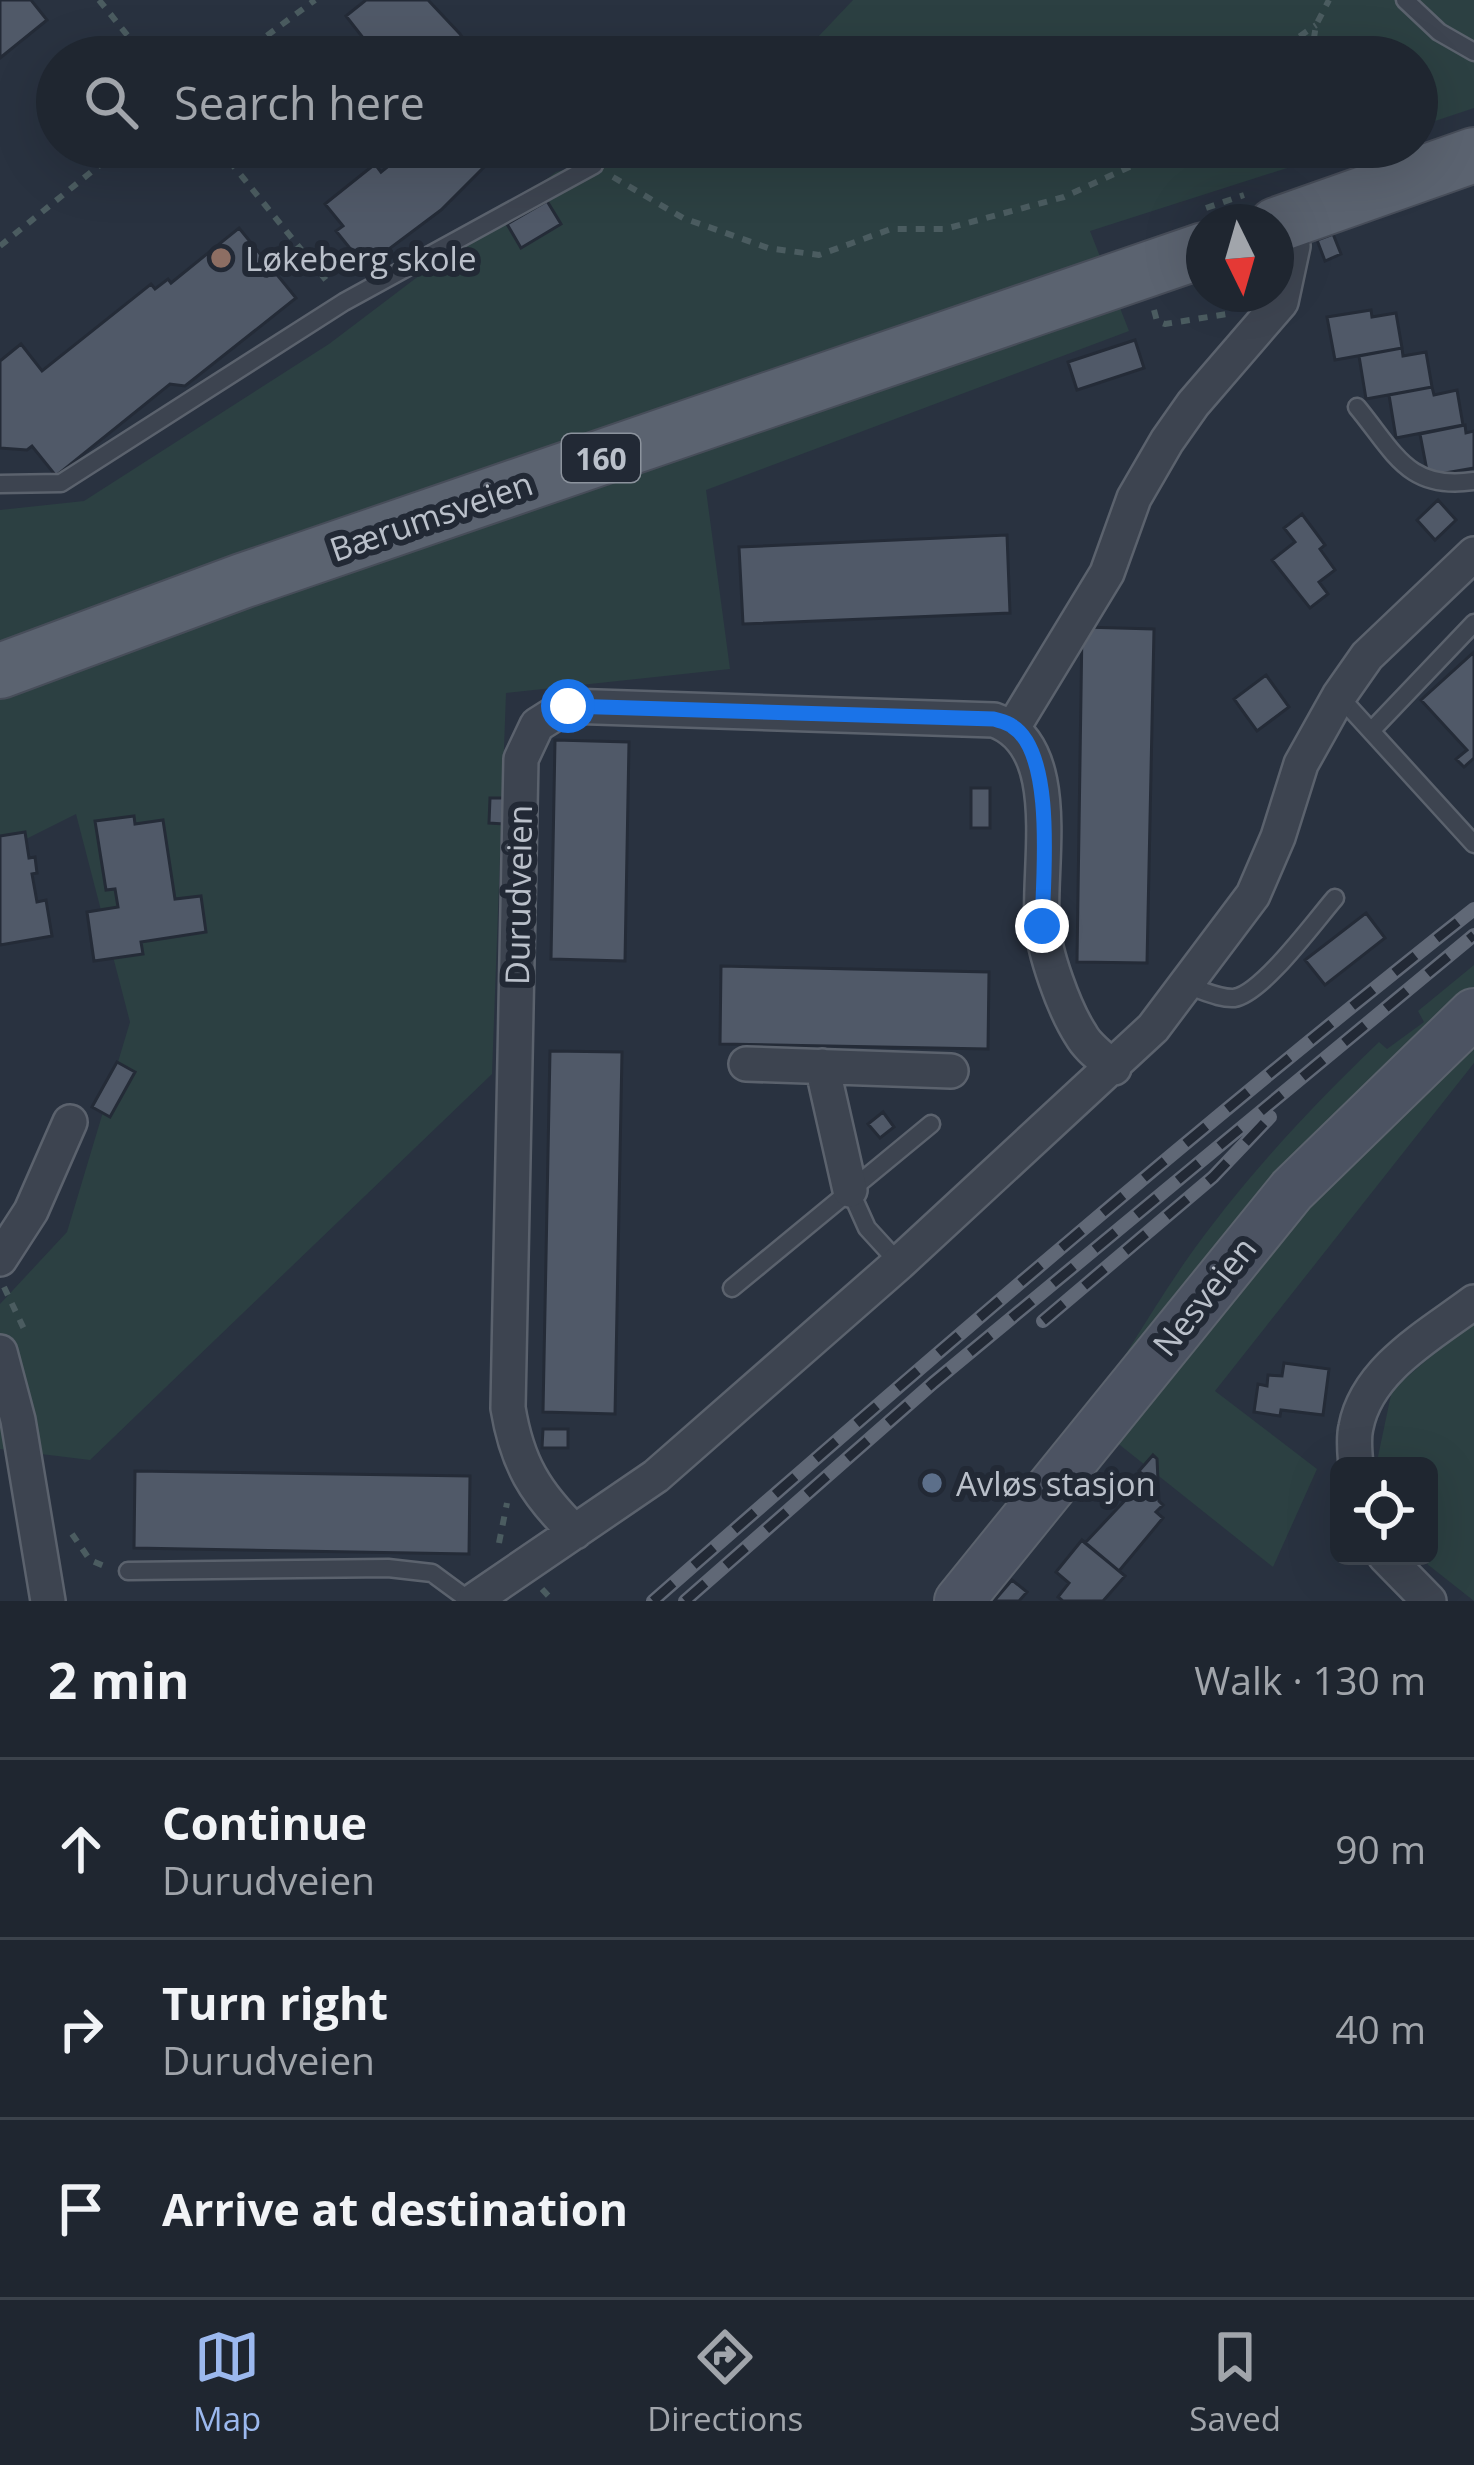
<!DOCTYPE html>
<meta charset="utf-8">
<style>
:root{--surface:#1f2630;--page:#272e38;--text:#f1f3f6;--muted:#a1a5ab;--line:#3c434c;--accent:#9bb8ee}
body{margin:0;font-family:"Open Sans",sans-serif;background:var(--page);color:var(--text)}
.controls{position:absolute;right:36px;bottom:36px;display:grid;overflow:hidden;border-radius:18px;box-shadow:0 12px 48px #0002}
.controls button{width:108px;height:108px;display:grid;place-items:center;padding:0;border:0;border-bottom:3px solid var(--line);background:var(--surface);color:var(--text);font:60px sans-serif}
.compass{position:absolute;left:1186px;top:204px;width:108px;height:108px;border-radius:50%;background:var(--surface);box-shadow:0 12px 48px #0002;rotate:175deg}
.stop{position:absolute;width:36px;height:36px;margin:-27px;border:9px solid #1a73e8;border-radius:50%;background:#fff}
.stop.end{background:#1a73e8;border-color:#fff;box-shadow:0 3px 12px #0008}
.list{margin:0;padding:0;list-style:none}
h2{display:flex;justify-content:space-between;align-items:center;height:156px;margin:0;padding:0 48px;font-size:51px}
h2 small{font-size:39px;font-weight:400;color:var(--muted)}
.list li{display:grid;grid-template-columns:78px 1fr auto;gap:36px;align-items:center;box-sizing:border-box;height:180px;padding:0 48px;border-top:3px solid var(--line)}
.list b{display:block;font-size:45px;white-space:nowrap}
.list p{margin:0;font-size:39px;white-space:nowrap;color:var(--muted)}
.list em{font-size:39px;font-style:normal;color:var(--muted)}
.icon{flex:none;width:66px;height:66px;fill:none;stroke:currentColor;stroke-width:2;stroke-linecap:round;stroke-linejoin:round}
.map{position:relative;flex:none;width:1474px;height:1601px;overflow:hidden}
.search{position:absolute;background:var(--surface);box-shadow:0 12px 48px #0002;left:36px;right:36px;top:36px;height:132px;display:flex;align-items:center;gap:30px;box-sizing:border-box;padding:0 42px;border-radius:66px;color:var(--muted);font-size:45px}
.sheet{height:696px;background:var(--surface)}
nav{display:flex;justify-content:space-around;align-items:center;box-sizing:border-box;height:168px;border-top:3px solid var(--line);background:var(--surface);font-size:33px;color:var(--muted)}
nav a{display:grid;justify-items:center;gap:6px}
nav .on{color:var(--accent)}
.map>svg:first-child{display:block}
</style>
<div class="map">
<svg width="1474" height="1601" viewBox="0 0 1474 1601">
<rect width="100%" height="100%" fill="#293240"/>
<path fill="#2c4042" d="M853 0H1474V108L1417 127V57H799Z
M648 147H1353L1090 231 1129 331 706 490 730 669 506 693 492 1074 90 1460 0 1449V1304L67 1232 130 1022 76 814 0 852V510L84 501 329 344 556 172Z
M1474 965V1063L1215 1391 1317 1469 1273 1567 1086 1418C1119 1366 1150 1313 1185 1262 1241 1182 1309 1109 1379 1042L1387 1049 1424 1022 1418 1011Z
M1474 1319V1601L1417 1556H1429V1466H1376L1392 1390Z"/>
<path fill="#505968" stroke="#242b37" stroke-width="3" d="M0 0H31L47 20 0 58Z
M366 0H428L460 34 475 57H378L346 16Z
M412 147H489L488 163 441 210 365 267 336 231 343 226 325 204 375 164 381 172Z
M547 201 561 224 521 248 507 224Z
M239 228 296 298 185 386 170 384 56 476 32 446 27 450 0 448V361L21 344 42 371 151 284 155 289 168 279 171 283Z
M1333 234 1341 254 1325 261 1317 240Z
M1371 310 1372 317 1396 313 1402 348 1335 360 1327 317Z
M1135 340 1144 368 1077 390 1068 362Z
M1402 348 1403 356 1426 352 1432 387 1366 399 1359 356Z
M1432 387 1434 395 1457 390 1463 425 1396 438 1389 395Z
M1465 425 1466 433 1474 431V468L1428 476 1420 434Z
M1438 500 1456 520 1435 540 1417 520Z
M1302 514 1325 545 1320 549 1335 570 1319 582 1328 594 1310 608 1272 560 1295 542 1284 528Z
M1007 535 1010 613 743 624 739 547Z
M1082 627 1154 629 1147 963 1077 962Z
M1474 652V758L1464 767 1456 759 1467 750 1421 700Z
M1266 675 1289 707 1257 731 1234 699Z
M555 740 629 742 625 961 551 959Z
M971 788H990V828H971Z
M490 798H505L504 824 489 823Z
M134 816 135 824 163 820 175 899 201 896 206 932 141 942 143 954 94 961 87 912 118 907 115 889 106 890 95 821Z
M25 832 29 858 35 857 37 873 32 874 37 902 46 900 52 936 0 945V836Z
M1366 913 1385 938 1325 985 1305 960Z
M721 966 989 972 988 1049 720 1044Z
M550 1051 622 1052 615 1414 543 1412Z
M117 1062 135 1072 110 1117 92 1107Z
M883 1112 894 1127 880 1138 868 1124Z
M1284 1363 1329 1369 1323 1415 1281 1410 1280 1416 1254 1412 1258 1384 1267 1386 1268 1375 1282 1376Z
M543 1429H568V1448H542Z
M1153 1455 1157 1459 1159 1501 1163 1505 1156 1512 1163 1518 1119 1571 1085 1543 1146 1478 1139 1471Z
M135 1471 470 1476 469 1554 134 1548Z
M1082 1540 1125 1576 1103 1601H1063L1058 1597 1069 1583 1056 1572Z
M1012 1580 1027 1592 1019 1601H994Z"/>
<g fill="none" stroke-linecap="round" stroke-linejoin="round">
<defs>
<path id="lane" d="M1405 0 1439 32 1474 52
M1357 407C1395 453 1408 491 1474 481
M0 484 61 483 344 302 594 165
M1339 696 1474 844
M1371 731 1474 623
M1188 986C1202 990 1220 999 1234 998 1262 994 1315 921 1335 898
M850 1190 867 1228 899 1263
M732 1288 931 1124
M128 1571 388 1568 432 1573 470 1601"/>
<path id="street" d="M1014 726 1107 573 1134 498 1167 441 1193 404 1281 302 1293 246
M746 1064 951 1071
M822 1066 850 1190
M0 1259 31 1211 70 1122
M0 1352 18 1420 48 1601
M1356 1466C1355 1454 1353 1439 1356 1427 1367 1369 1430 1335 1474 1302
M575 1532C535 1493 517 1463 508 1408L521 759 537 725 567 706 994 720C1065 744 1038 862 1042 922 1044 953 1064 1009 1081 1035 1088 1048 1103 1058 1114 1068
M1385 1556 1429 1601
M473 1601 656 1476 899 1263 1153 1028 1253 895 1278 837 1301 764 1339 696 1367 656 1474 554"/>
<path id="secondary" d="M959 1601 1292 1190 1474 1013"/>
<path id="primary" d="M1276 225 1474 155
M0 671 242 581 1204 250"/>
</defs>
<use href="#lane" stroke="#5b626d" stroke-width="21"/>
<use href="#street" stroke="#5b626d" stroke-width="38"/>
<use href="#secondary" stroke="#5b626d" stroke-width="52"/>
<use href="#primary" stroke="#474d59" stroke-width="58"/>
<path stroke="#4b5c60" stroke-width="6" stroke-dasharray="9 9" stroke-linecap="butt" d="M99 0 145 57
M238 57 315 0
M1270 57 1316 25
M1311 57 1316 25 1329 0
M218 147 330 285
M1301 159 1302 147
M613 177 683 218 768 248 819 255 891 229H945L1064 197 1173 147
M1206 208 1244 195
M0 246 122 147
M1154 310 1157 321 1165 324 1227 314
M4 1287 24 1329
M72 1534 90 1560 109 1568
M499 1543 507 1503
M542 1589 553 1601"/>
<use href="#lane" stroke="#3d4450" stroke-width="16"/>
<use href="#street" stroke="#3d4450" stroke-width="33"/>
<use href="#secondary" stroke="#4c5362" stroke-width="48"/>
<use href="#primary" stroke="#5b6370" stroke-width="54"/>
<defs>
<path id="rail" d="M1043 1321 1213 1177 1270 1117
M653 1601C922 1365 1193 1131 1474 909
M685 1601 933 1383 1474 935"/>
</defs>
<use href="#rail" stroke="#606876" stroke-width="14"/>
<use href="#rail" stroke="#222935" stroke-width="9" stroke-dasharray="27" stroke-linecap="butt"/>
</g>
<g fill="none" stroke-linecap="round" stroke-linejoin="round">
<path stroke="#1a73e8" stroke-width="15" d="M568 706 994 719C1000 721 1007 722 1012 726 1056 753 1043 880 1042 926"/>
</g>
<circle fill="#8d6e63" stroke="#222935" stroke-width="4.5" cx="221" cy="258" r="12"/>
<circle fill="#5c6f8a" stroke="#222935" stroke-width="4.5" cx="932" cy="1483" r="12"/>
<g text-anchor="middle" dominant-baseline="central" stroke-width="12" stroke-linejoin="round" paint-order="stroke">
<rect fill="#222935" stroke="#8c939d" stroke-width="3" x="562" y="434" width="78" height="48" rx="9"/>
<g font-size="30" font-weight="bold" fill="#bac0ca">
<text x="601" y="458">160</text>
</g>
<g font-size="33" fill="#bac0ca" stroke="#222935" text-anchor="start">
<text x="245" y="258">Løkeberg skole</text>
<text x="956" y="1483">Avløs stasjon</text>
</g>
<g font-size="33" fill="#bac0ca" stroke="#222935">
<text transform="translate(431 516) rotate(-19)">Bærumsveien</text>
<text transform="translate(518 895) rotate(-89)">Durudveien</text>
<text transform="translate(1204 1296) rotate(-51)">Nesveien</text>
</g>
</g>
</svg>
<div class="controls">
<button><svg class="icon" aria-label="locate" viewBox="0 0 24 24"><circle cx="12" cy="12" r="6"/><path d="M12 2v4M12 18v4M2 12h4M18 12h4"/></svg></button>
</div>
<svg class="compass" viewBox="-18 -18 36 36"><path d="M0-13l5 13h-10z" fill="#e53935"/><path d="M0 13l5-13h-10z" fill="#a1a5ab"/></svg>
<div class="stop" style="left:568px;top:706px"></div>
<div class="stop end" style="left:1042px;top:926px"></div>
<div class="search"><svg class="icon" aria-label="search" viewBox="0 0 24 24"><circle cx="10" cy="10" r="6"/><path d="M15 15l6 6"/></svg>Search here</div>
</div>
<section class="sheet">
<h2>2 min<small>Walk · 130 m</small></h2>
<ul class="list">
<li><svg class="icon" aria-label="ahead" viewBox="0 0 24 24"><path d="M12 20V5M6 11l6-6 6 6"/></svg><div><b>Continue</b><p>Durudveien</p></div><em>90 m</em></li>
<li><svg class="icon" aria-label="right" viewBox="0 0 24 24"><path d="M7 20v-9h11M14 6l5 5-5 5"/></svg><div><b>Turn right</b><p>Durudveien</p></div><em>40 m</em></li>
<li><svg class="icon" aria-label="arrive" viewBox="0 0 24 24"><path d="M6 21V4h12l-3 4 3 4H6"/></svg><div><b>Arrive at destination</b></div></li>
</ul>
</section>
<nav>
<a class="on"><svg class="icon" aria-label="map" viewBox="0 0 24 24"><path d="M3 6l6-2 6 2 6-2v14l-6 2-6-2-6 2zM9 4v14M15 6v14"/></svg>Map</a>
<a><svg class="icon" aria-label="directions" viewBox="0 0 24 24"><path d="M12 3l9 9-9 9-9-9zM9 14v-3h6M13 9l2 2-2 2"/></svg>Directions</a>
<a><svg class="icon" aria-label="saved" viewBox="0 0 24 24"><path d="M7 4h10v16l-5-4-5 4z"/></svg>Saved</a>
</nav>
